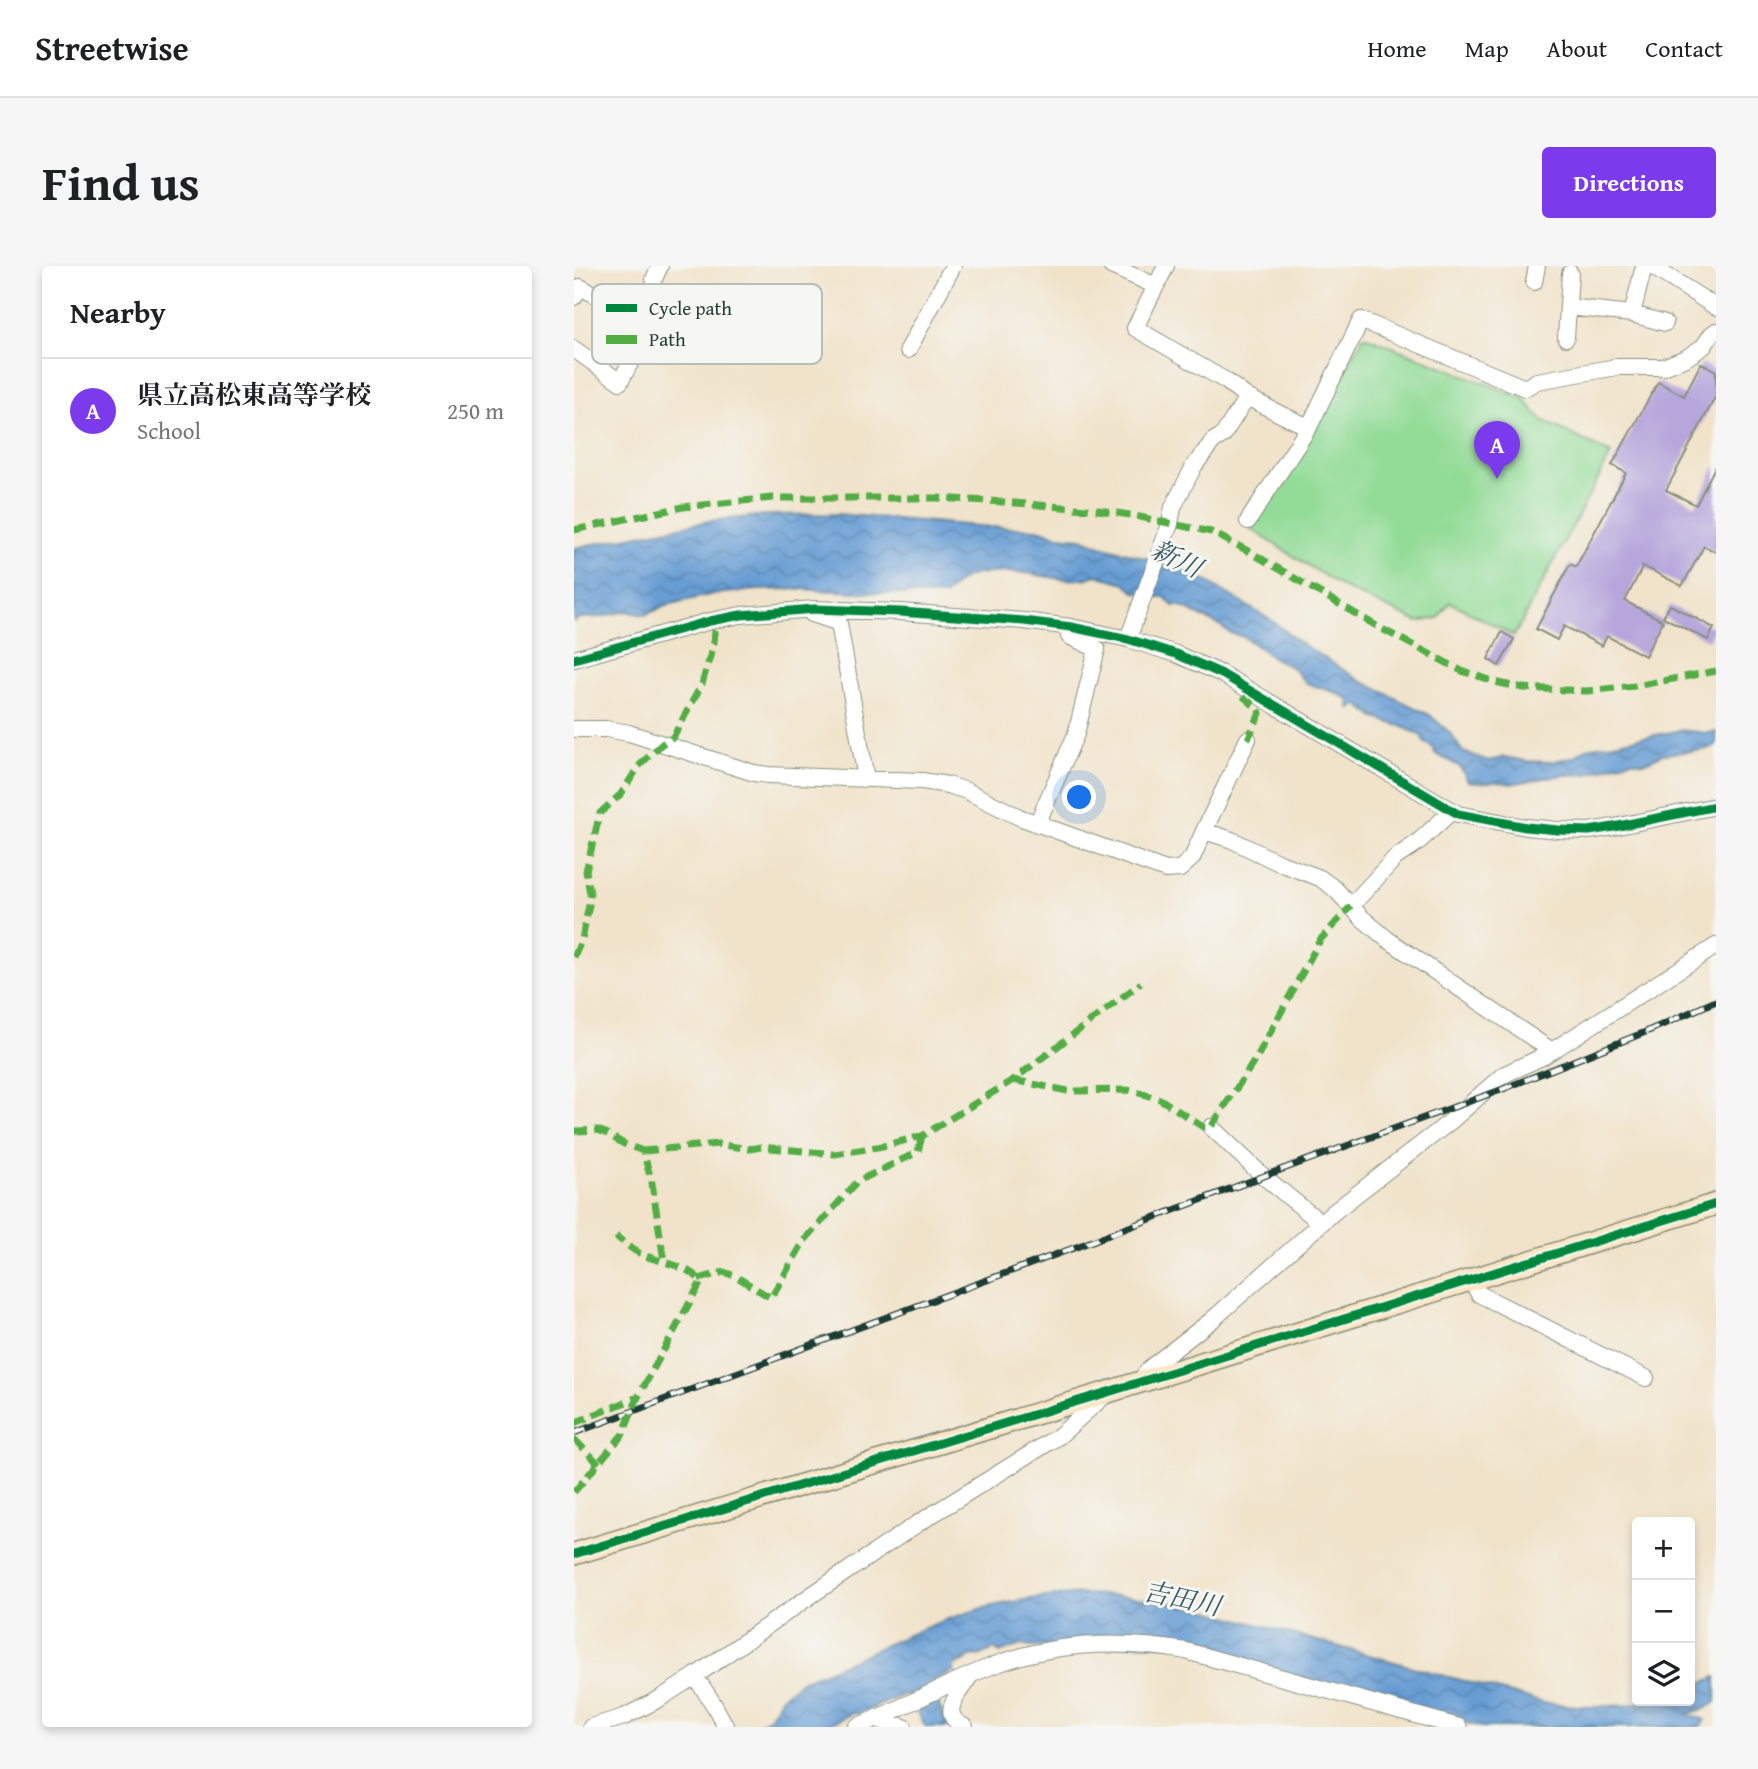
<!DOCTYPE html>
<meta charset="utf-8">
<style>
:root{--surface:#fff;--page:#f6f6f6;--text:#202124;--muted:#757577;--line:#e0e0e0;--accent:#7c3aed}
body{margin:0;font-family:"Gentium Book Plus","Noto Serif JP",serif;background:var(--page);color:var(--text)}
.controls{position:absolute;right:21px;bottom:21px;display:grid;overflow:hidden;border-radius:7px;box-shadow:0 4px 10px #0003}
.controls button{width:63px;height:63px;display:grid;place-items:center;padding:0;border:0;border-bottom:2px solid var(--line);background:var(--surface);color:var(--text);font:35px sans-serif}
.you{position:absolute;left:506px;top:532px;width:24px;height:24px;margin:-18px;border:5px solid #fff;border-radius:50%;background:#1a73e8;box-shadow:0 0 0 10px #1a73e833}
.badge{display:grid;place-items:center;width:46px;height:46px;border-radius:50%;background:var(--accent);color:#fff;font-size:23px;font-weight:700}
.pin{position:absolute;translate:-50% -58px;filter:drop-shadow(0 2px 4px #0008)}
.pin::after{content:'';position:absolute;top:37px;width:24px;height:21px;background:inherit;clip-path:polygon(0 0,100% 0,50% 100%)}
.list{margin:0;padding:0;list-style:none}
h2{display:flex;justify-content:space-between;align-items:center;height:91px;margin:0;padding:0 28px;font-size:30px}
h2 small{font-size:23px;font-weight:400;color:var(--muted)}
.list li{display:grid;grid-template-columns:46px 1fr auto;gap:21px;align-items:center;box-sizing:border-box;height:105px;padding:0 28px;border-top:2px solid var(--line)}
.list b{display:block;font-size:26px;white-space:nowrap}
.list p{margin:0;font-size:23px;white-space:nowrap;color:var(--muted)}
.list em{font-size:23px;font-style:normal;color:var(--muted)}
.icon{flex:none;width:38px;height:38px;fill:none;stroke:currentColor;stroke-width:2;stroke-linecap:round;stroke-linejoin:round}
.map{position:relative;flex:none;width:1142px;height:1461px;overflow:hidden;border-radius:7px}
header{display:flex;align-items:center;gap:42px;box-sizing:border-box;height:98px;padding:0 35px;background:var(--surface);border-bottom:2px solid var(--line)}
header strong{font-size:33px}
nav{display:flex;gap:38px;margin-inline-start:auto;font-size:24px}
.intro{display:flex;align-items:center;justify-content:space-between;box-sizing:border-box;height:168px;padding:0 42px}
h1{margin:0;font-size:49px}
.button{padding:18px 32px;border-radius:7px;background:var(--accent);color:#fff;font-size:24px;font-weight:700}
main{display:flex;gap:42px;padding:0 42px}
aside{flex:1;background:var(--surface);border-radius:7px;box-shadow:0 4px 10px #0003}
.map>svg:first-child{display:block}
</style>
<header>
<strong>Streetwise</strong>
<nav><a>Home</a><a>Map</a><a>About</a><a>Contact</a></nav>
</header>
<div class="intro"><h1>Find us</h1><a class="button">Directions</a></div>
<main>
<aside>
<h2>Nearby<small></small></h2>
<ul class="list">
<li><span class="badge">A</span><div><b>県立高松東高等学校</b><p>School</p></div><em>250 m</em></li>
</ul>
</aside>
<div class="map">
<svg width="1142" height="1461" viewBox="0 0 1142 1461">
<defs>
<pattern id="water-waves" width="16" height="10" patternUnits="userSpaceOnUse" patternTransform="scale(1.75)"><rect width="16" height="10" fill="#679dd4"/><path d="M0 5q4-4 8 0t8 0" fill="none" stroke="#5481ad"/></pattern>
</defs>
<rect width="100%" height="100%" fill="#f6f6f2"/>
<filter id="ink" filterUnits="userSpaceOnUse"><feTurbulence type="fractalNoise" baseFrequency=".0143" numOctaves="2"/><feDisplacementMap in="SourceGraphic" scale="14" xChannelSelector="R" yChannelSelector="G"/><feConvolveMatrix kernelMatrix="1 2 1 2 8 2 1 2 1" color-interpolation-filters="sRGB"/></filter>
<filter id="wash" filterUnits="userSpaceOnUse"><feTurbulence type="fractalNoise" baseFrequency=".00686" numOctaves="4" result="noise"/><feDisplacementMap in="SourceGraphic" scale="28" xChannelSelector="R" yChannelSelector="G"/><feGaussianBlur stdDeviation="1.57" result="paint"/><feColorMatrix in="noise" values="0 0 0 0 0 0 0 0 0 0 0 0 0 0 0 0 0 1.4 0 .05"/><feComposite in="paint" operator="in"/></filter>
<g filter="url(#wash)">
<rect width="100%" height="100%" fill="#f1e3ca"/>
<path fill="#93dc97" stroke="#598c66" stroke-width="2" d="M790 70 949 132 968 154 1037 188 940 370 876 336 864 352 844 356 770 322 677 263 735 170Z"/>
<path fill="url(#water-waves)" stroke="#436d84" stroke-width="2" d="M264 248 416 261 464 263 485 270 508 272 527 280 590 297 624 310 700 356 722 374 787 415 856 449 876 467 889 486 915 495 931 491 951 495 975 496 1000 491 1013 482 1108 464 1132 467 1142 466V480L1129 484 1089 488 1070 497 1057 494 1013 508 988 509 937 518 922 515 908 517 894 515 885 500 860 487 861 483 850 476 848 470 827 460 801 452 783 438 778 443 775 440 776 434 760 426 732 417 719 402 698 391 670 371 656 367 645 359 606 340H599L591 331H584L561 326 551 317 522 309C502 318 477 311 457 308 443 305 403 306 391 312 383 316 377 323 370 330L220 323 185 324 140 328 97 338 71 349 52 345 26 351 6 352 0 356V282L135 255 193 249Z
M510 1328C554 1329 589 1334 631 1344L970 1437 1015 1441 1055 1439 1073 1435H1116V1422L1142 1411V1436L1133 1442 1114 1448 1131 1454 1126 1461H908L605 1378 457 1381 447 1379 426 1387 420 1383 405 1390 396 1391 390 1396 380 1399V1405L356 1418 374 1461H352L332 1428 284 1448 280 1447 249 1461H176L194 1453 209 1429 229 1414C282 1395 331 1367 383 1350 425 1336 467 1330 510 1328Z"/>
<g id="blocks">
<path fill="#b6a6db" d="M1127 97 1142 105V130L1092 224 1122 239 1142 199V286L1130 280 1108 320 1069 300 1051 335 1089 355 1071 390 1033 370 1028 380 990 360 983 374 962 363 996 298 1002 301 1052 207 1038 199 1084 116 1110 130Z
M1096 339 1140 362 1134 374 1089 351Z
M928 366 940 373 925 400 914 393Z"/>
</g>
</g>
<g filter="url(#ink)">
<use href="#blocks" fill-opacity="0" stroke="#88907f" stroke-width="2"/>
<g fill="none" stroke-linecap="round" stroke-linejoin="round">
<defs>
<path id="street" d="M537 0 582 20
M592 0 561 62 652 115 673 131 708 149 735 161
M1077 0 1142 41
M80 13 86 0
M960 16 963 0
M0 31 6 21 77 58 46 116 0 83
M994 41 1058 48 1091 57
M1058 48 1070 0
M992 72 996 7
M334 84 379 0
M674 255 735 161 787 54 951 122 963 115 1043 101H1089L1112 92 1130 80 1137 69 1142 65
M238 348 265 357 292 513
M554 373 596 258 599 241 620 200 639 175 649 169 673 131
M0 393 136 355 167 349 240 343 326 346 450 355 497 361 554 373 602 388 648 408 884 548 952 561 984 564 1015 565 1040 561 1142 540
M0 463H32L55 467 180 507 194 509 348 515 374 519 393 525 445 551 592 604 606 603 618 592 630 565 658 574 703 596 746 612 761 623 788 652 813 673 978 785
M463 558 502 468 523 383 495 370 497 361
M630 565 674 473
M777 640 821 592 843 577 878 545
M637 861 689 910 747 957
M897 1013 905 1028 1072 1112
M566 1115 577 1101 638 1054 761 945 877 855 929 809 970 790 1142 680
M121 1410 140 1439 152 1461
M302 1452 313 1457 330 1461
M17 1461 50 1451 85 1433 121 1410 239 1328 343 1258 485 1170 530 1130
M282 1461C327 1443 370 1419 415 1401 478 1376 547 1374 612 1385L885 1461
M391 1461C363 1448 385 1427 396 1410"/>
<path id="secondary" d="M0 1288 534 1126 1142 938"/>
</defs>
<use href="#street" stroke="#88907f" stroke-width="18"/>
<use href="#secondary" stroke="#88907f" stroke-width="24"/>
<use href="#street" stroke="#fff" stroke-width="16"/>
<use href="#secondary" stroke="#fbe6c4" stroke-width="21"/>
<defs>
<path id="rail" d="M0 1167 505 980 698 907 924 825 1074 765 1142 735"/>
</defs>
<use href="#rail" stroke="#1f3d34" stroke-width="7"/>
<use href="#rail" stroke="#f6f6f2" stroke-width="4.5" stroke-dasharray="13" stroke-linecap="butt"/>
<path stroke="#52ad45" stroke-width="7" stroke-dasharray="14 7" stroke-linecap="butt" d="M0 264 109 241 198 232H362L430 236 524 244 556 249 637 266 676 286 806 362 888 405 925 417 949 422 1013 425 1061 420 1142 405
M669 430 684 443 686 447 674 473
M0 691 8 673 15 639 16 627 12 605 26 547 47 528 65 500 75 490 88 478 99 471 128 418 140 376 142 354
M439 814 494 825 554 824 586 833 629 861H637L683 791 746 674 777 640
M0 865 23 864 32 867 50 878 69 885 78 917 90 995
M69 885 144 878 175 883 187 881 261 888 309 880 348 870 439 814 567 717
M125 1013 150 1006 163 1011 197 1032 230 975 284 915 344 886 348 870
M0 1157 64 1131
M0 1173 25 1198
M0 1226 49 1168 64 1131 127 1016C117 999 82 996 65 987 57 983 49 976 42 970"/>
<defs>
<path id="cycleway" d="M0 393 136 355 167 349 240 343 326 346 450 355 497 361 554 373 602 388 648 408 884 548 952 561 984 564 1015 565 1040 561 1142 540
M0 1288 534 1126 1142 938"/>
</defs>
<use href="#cycleway" stroke="#f6f6f2" stroke-width="13"/>
<use href="#cycleway" stroke="#00873e" stroke-width="9"/>
</g>
</g>
<g text-anchor="middle" dominant-baseline="central" stroke-width="6" stroke-linejoin="round" paint-order="stroke">
<g font-size="26" font-style="italic" fill="#355a64" stroke="#f6f6f2">
<text transform="translate(603 292) rotate(26)">新川</text>
<text transform="translate(608 1332) rotate(12)">吉田川</text>
</g>
</g>
<rect x="18" y="18" width="230" height="80" rx="10" fill="#f6f6f2" stroke="#b6beb9" stroke-width="2"/>
<rect x="32" y="38" width="31" height="8" fill="#00873e"/>
<rect x="32" y="69" width="31" height="9" fill="#52ad45"/>
<g font-size="19" fill="#1f3d34">
<text x="75" y="49">Cycle path</text>
<text x="75" y="80">Path</text>
</g>
</svg>
<div class="controls">
<button>+</button>
<button>−</button>
<button><svg class="icon" aria-label="layers" viewBox="0 0 24 24"><path d="M12 4l9 5-9 5-9-5zM3 14l9 5 9-5"/></svg></button>
</div>
<div class="you"></div>
<div class="pin badge" style="left:923px;top:213px">A</div>
</div>
</main>
